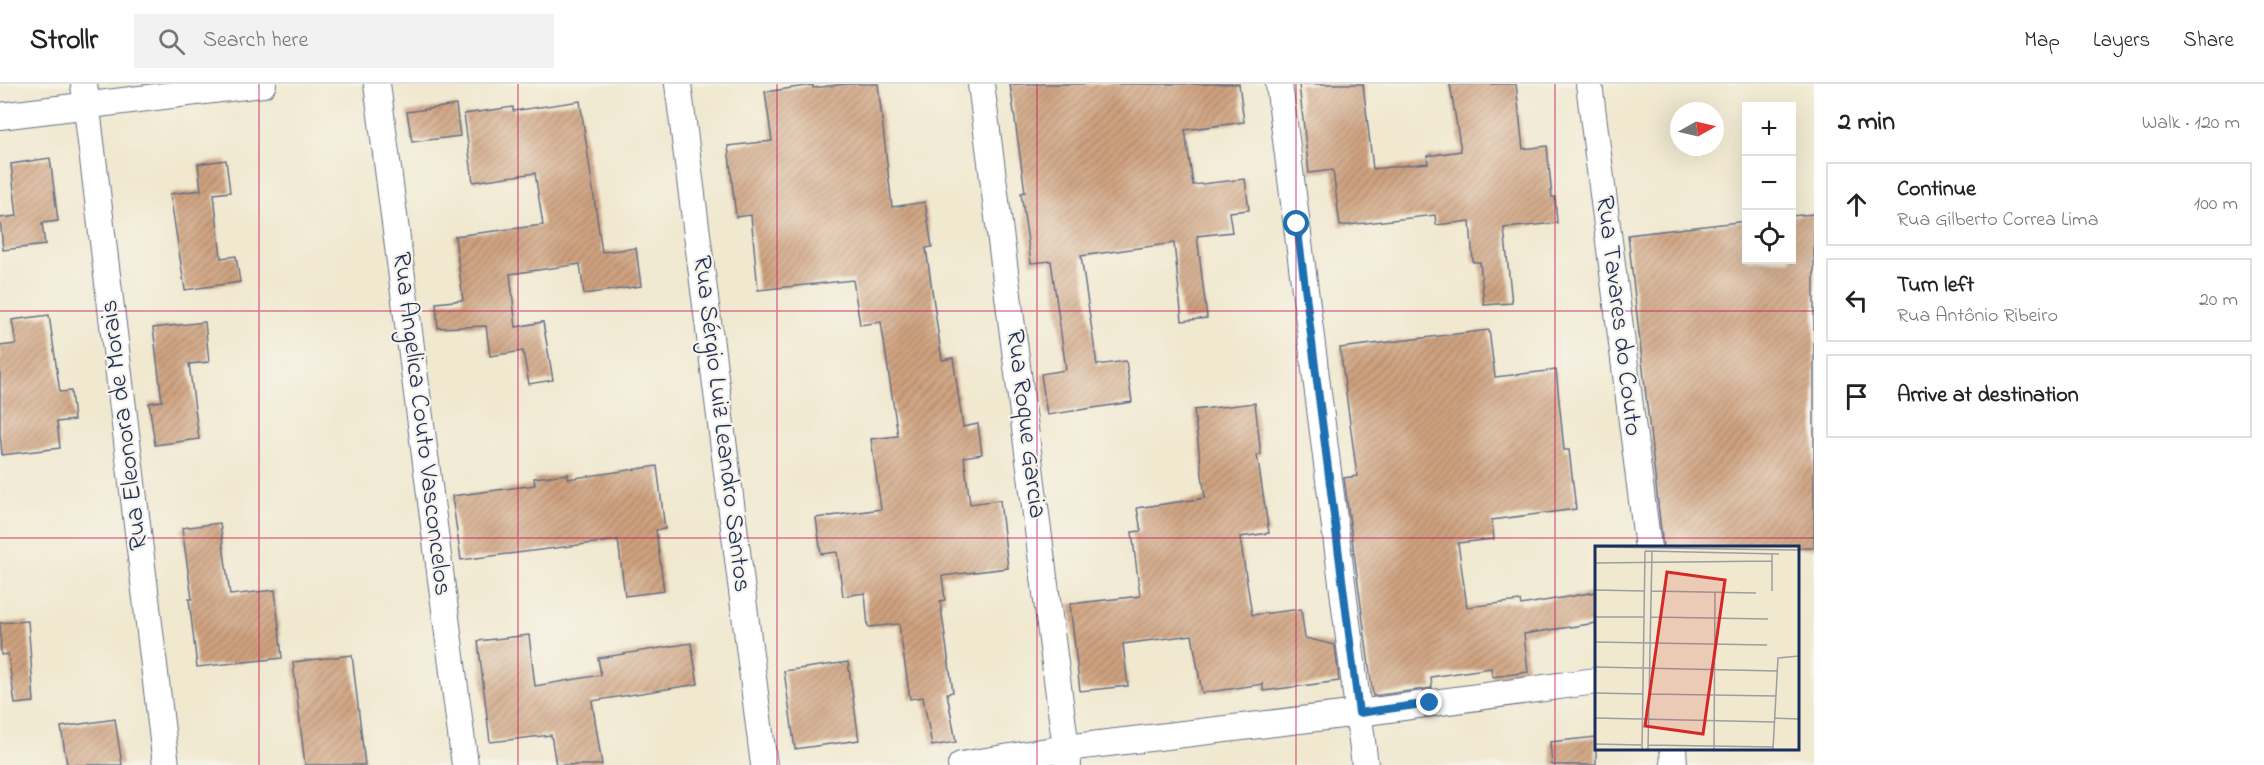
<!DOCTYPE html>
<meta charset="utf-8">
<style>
:root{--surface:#fff;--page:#f2f2f2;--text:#222;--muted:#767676;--line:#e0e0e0}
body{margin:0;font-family:"Indie Flower",sans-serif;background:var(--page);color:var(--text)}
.controls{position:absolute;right:18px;top:18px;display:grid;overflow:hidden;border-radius:0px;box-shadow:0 6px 24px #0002}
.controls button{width:54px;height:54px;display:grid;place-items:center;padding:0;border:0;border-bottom:2px solid var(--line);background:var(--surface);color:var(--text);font:30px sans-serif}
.compass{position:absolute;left:1670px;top:18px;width:54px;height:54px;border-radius:50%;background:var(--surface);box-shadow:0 6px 24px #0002;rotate:82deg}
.stop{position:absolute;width:18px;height:18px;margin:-14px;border:4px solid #1f6fb2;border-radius:50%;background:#fff}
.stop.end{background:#1f6fb2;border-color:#fff;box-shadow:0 2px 6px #0008}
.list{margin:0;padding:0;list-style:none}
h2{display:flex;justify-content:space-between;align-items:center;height:78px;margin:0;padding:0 24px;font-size:26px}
h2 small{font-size:20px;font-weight:400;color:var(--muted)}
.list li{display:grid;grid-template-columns:39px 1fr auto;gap:18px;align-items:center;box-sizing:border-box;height:84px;margin:0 12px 12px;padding:0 12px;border:2px solid var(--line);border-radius:0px}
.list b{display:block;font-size:22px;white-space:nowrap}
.list p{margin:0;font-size:20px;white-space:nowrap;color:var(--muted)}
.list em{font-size:20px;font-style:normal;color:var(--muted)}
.icon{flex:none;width:33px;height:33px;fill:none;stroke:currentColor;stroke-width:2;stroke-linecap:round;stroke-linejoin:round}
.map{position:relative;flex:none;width:1814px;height:681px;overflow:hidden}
header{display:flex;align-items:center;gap:36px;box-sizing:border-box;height:84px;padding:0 30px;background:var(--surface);border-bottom:2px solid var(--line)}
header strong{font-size:28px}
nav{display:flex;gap:33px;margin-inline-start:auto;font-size:21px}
.search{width:420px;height:54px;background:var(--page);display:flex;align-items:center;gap:15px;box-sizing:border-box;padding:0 21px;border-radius:0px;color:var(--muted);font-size:22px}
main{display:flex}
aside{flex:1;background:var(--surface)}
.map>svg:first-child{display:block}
</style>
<header>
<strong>Strollr</strong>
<div class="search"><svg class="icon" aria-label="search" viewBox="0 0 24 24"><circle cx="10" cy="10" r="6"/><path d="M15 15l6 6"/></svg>Search here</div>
<nav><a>Map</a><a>Layers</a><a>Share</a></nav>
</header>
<main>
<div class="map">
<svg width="1814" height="681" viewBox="0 0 1814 681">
<defs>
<pattern id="building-hatch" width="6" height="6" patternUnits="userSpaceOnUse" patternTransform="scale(1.5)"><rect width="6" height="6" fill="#cfa27f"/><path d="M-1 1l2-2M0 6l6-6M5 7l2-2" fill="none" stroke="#a7846b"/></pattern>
</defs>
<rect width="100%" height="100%" fill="#f7f3e8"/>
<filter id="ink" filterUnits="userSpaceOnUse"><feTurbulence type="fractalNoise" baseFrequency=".0167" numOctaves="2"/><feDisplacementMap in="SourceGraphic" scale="12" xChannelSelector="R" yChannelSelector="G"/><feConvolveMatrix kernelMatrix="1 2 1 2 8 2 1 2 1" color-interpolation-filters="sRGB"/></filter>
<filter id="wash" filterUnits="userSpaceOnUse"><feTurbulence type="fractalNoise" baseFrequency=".008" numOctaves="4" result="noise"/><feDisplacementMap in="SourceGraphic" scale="24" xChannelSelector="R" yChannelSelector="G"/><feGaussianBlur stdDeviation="1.35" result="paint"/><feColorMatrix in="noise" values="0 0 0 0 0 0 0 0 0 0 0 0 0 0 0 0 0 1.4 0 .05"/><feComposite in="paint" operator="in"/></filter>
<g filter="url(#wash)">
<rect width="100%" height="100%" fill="#f0e8cf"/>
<g id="blocks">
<path fill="url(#building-hatch)" d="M847 0H878L892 123 925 118 932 163 926 164 942 276 953 274 963 343 978 340 982 370 964 373 970 420 1000 416 1008 484 942 492 945 516 940 517 953 608 947 609 956 658 932 662 923 613 910 615 899 540 868 543 865 509 843 512 837 468 821 470 816 434 881 425 871 355 898 352 881 238 860 241 853 196 758 206 751 131 736 133 728 62 772 57 765 8 813 1V4Z
M1010 0H1239L1244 38 1185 46 1193 101 1245 95 1249 126 1229 128 1232 148 1197 152 1207 234 1182 237 1174 159 1081 172 1097 281 1126 277 1132 318 1047 331 1041 290 1066 286 1051 177 1031 179 1021 109 1025 108Z
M1299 0H1363L1373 85 1428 79 1427 72 1461 67 1450 0H1516L1523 65 1547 62 1552 113H1555L1557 139 1504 144 1512 219 1484 221 1480 178H1473L1470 137 1436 141 1435 131 1340 142 1333 86 1309 89Z
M580 17 602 168 636 164 641 202 584 210 580 180 510 190 516 243 543 238 553 296 529 300 523 267 490 272 486 242 438 244 436 219 463 216 455 152 543 141 535 89 473 98 464 30 513 23V27Z
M456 21 460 52 412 58 407 28Z
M50 74 58 137 42 139 45 161 3 166 0 134 17 132 11 80Z
M226 76 230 108 214 110 221 174 236 172 240 198 185 206 170 110 201 106 198 80Z
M1814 130V464H1663L1628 151 1746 137V176H1791V132Z
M49 231 60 308 71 307 74 336 57 338 60 364 2 371 0 349V262L16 260 12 236Z
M205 238 209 278 189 280 199 355 155 361 149 319 162 317 153 244Z
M1489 246 1495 293 1556 286 1564 366H1569L1576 425 1492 436 1494 455 1458 459 1467 523 1520 517 1521 521 1596 508V539L1524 550 1528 588 1492 593 1491 584 1431 593 1432 604 1373 612 1344 394 1357 392 1340 264Z
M1255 319 1261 371H1257L1269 449 1240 453 1252 531 1301 525 1305 554 1335 561 1339 597 1263 607V600L1202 609 1192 551 1123 560 1128 602 1080 607 1070 520 1140 512 1132 448 1141 447 1137 424 1205 414 1194 326Z
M657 382 665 445 656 446 664 507 625 512 618 456 461 476 452 412 535 401 534 394 568 390V395Z
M220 439 230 511 275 506 282 574 197 583 189 515H192L182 444Z
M28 537 34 618 15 620 8 570 1 571 0 539Z
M529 551 535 602 601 591 598 574 691 559 698 600 592 617 602 681H556L551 651 490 658 478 557Z
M352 571 365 681H305L293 578Z
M848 578 859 656 795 665 784 587Z
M115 635 122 681H67L61 643Z
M1596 653V681H1552L1550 658Z"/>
</g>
</g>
<g filter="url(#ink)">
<use href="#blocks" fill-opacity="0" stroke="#667086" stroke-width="1.5"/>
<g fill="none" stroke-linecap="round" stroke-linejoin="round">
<defs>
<path id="street" d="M84 0 166 681
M377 0 465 681
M678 0 764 681
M981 0 1068 681
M1279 0 1365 681
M1589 0 1648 464
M0 32 263 0
M1673 664 1674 681
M961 681 1066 664 1359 629 1596 597"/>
</defs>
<use href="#street" stroke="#667086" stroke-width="28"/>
<use href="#street" stroke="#fff" stroke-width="26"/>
</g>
</g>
<g fill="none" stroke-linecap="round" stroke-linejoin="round" filter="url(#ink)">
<path stroke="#1f6fb2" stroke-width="8" d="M1297 140 1359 629 1430 619"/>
</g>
<path fill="none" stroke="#c2185b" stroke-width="1.5" stroke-opacity="0.55" d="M259 0V681M518 0V681M777 0V681M1037 0V681M1296 0V681M1555 0V681M0 227H1814M0 454H1814"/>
<g text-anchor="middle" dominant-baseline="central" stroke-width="4.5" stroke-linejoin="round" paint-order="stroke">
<g font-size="26" fill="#1b2f5e" stroke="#f7f3e8">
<text transform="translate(1618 232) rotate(83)">Rua Tavares do Couto</text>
<text transform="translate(421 340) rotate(83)">Rua Angelica Couto Vasconcelos</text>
<text transform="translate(721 340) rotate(83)">Rua Sérgio Luiz Leandro Santos</text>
<text transform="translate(1025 340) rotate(83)">Rua Roque Garcia</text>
<text transform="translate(125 341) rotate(-97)">Rua Eleonora de Morais</text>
</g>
</g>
<g transform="translate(1595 462)">
<rect width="204" height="204" fill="#f0e8cf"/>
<path fill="none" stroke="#9b9ea2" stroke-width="1.5" d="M0 1 204 4M50 5 184 8M0 17 177 15M0 44 49 45M56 45 161 47M177 45V8M0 71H49M55 71 173 73M0 96 172 99M0 121 182 125M0 147 48 148M54 148 181 150M0 172 179 176M179 172 204 173M0 198 46 199M53 199 178 201M47 203 50 5M53 203 57 5M119 203 120 46M178 203 183 112 204 110"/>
<path fill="#d62828" fill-opacity="0.15" stroke="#d62828" stroke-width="3" d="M72 26 130 34 108 188 50 180Z"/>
<rect width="204" height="204" fill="none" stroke="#1b2f5e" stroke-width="3"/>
</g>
</svg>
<div class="controls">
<button>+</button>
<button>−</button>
<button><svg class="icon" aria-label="locate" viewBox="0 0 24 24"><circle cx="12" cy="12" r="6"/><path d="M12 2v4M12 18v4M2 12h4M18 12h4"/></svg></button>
</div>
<svg class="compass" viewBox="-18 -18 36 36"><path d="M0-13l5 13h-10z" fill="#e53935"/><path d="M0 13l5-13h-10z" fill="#767676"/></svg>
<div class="stop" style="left:1297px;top:140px"></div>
<div class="stop end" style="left:1430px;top:619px"></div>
</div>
<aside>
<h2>2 min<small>Walk · 120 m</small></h2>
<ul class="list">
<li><svg class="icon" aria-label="ahead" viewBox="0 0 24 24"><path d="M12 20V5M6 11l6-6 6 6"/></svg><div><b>Continue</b><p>Rua Gilberto Correa Lima</p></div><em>100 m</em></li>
<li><svg class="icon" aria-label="left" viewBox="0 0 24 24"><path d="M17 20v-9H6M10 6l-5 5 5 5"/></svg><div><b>Turn left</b><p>Rua Antônio Ribeiro</p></div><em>20 m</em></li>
<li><svg class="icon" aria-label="arrive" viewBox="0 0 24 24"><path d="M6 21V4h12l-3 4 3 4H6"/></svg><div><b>Arrive at destination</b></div></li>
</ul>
</aside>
</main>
